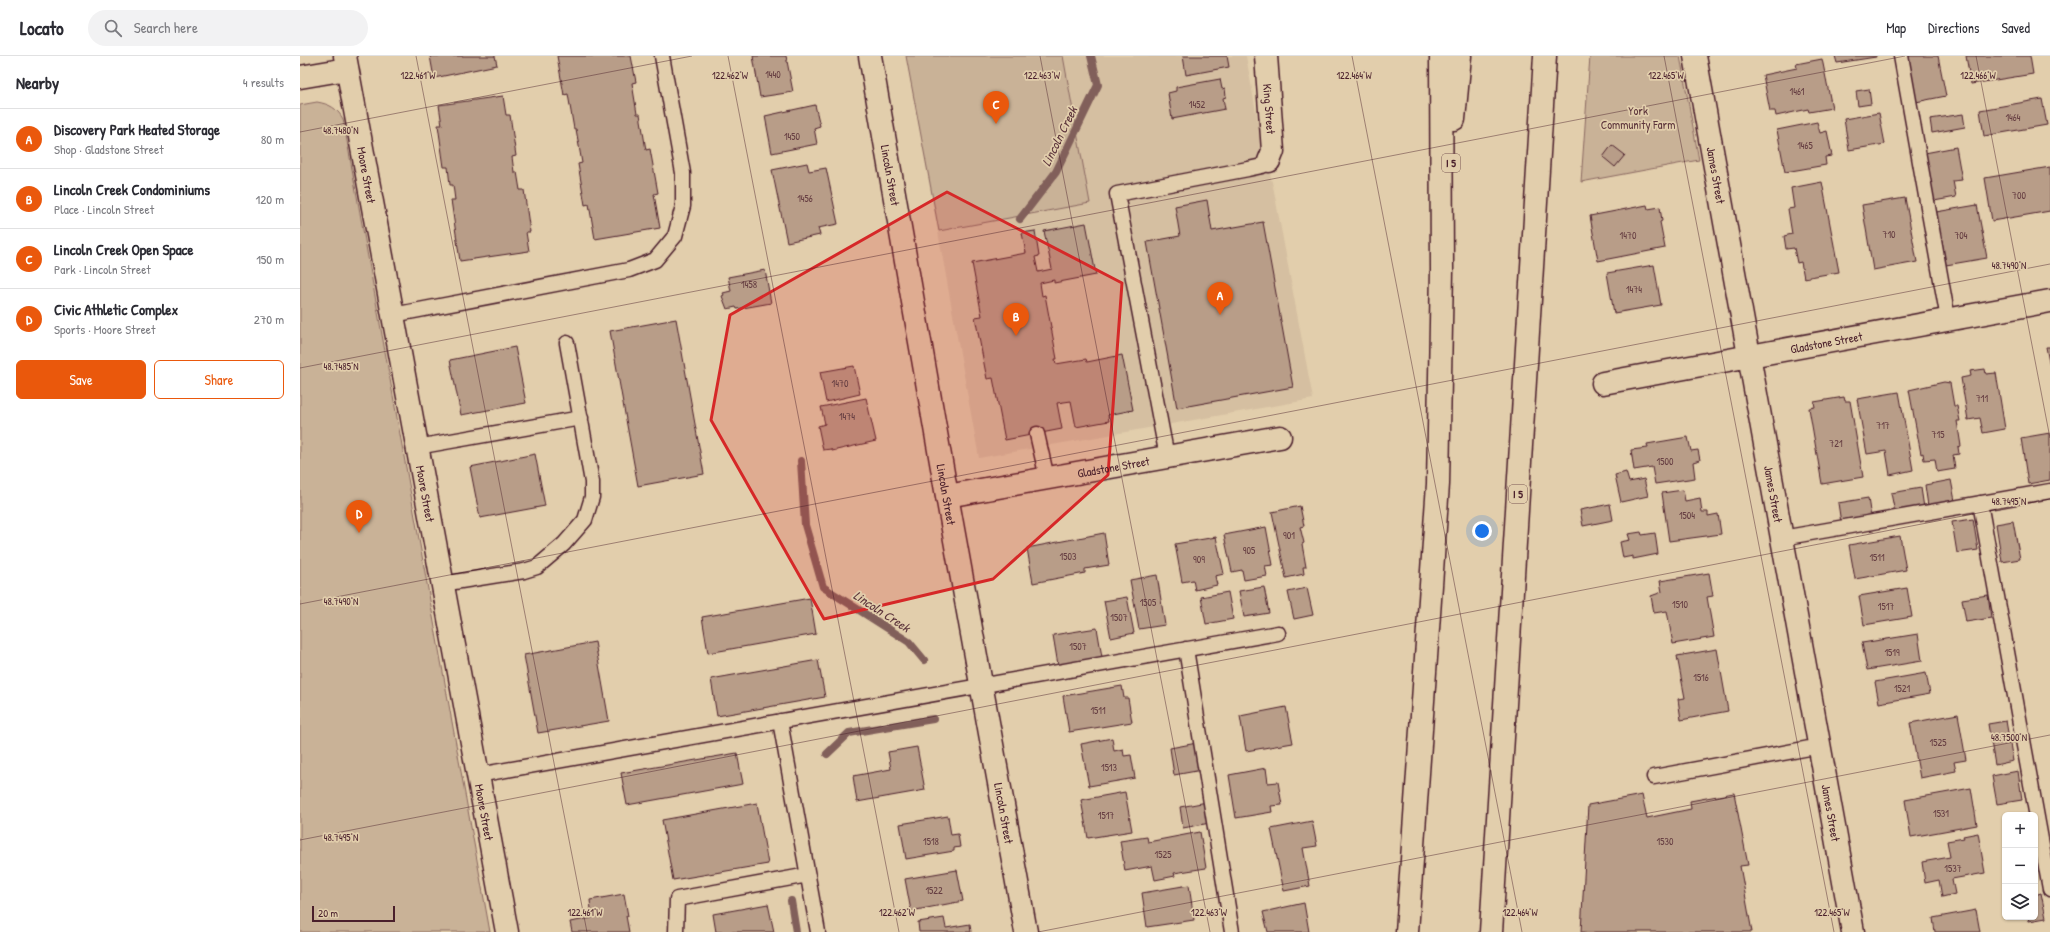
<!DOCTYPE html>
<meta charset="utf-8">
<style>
:root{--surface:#fff;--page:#f2f2f3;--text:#2b2b33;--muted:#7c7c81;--line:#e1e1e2;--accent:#ea580c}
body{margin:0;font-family:"Patrick Hand",sans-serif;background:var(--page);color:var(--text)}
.controls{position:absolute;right:12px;bottom:12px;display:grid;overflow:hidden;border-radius:6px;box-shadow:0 1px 3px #0004}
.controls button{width:36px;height:36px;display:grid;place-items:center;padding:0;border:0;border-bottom:1px solid var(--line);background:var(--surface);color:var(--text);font:20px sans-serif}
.scale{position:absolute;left:12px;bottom:10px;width:83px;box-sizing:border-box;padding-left:4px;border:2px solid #4a1f2b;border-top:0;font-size:11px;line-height:14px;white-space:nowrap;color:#4a1f2b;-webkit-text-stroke:3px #e2ceac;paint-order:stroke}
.you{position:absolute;left:1182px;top:475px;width:14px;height:14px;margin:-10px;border:3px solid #fff;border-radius:50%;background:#1a73e8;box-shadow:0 0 0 6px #1a73e833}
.badge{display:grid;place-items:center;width:26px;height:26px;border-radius:50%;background:var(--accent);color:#fff;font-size:13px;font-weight:700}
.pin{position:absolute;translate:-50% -33px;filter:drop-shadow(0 1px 2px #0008)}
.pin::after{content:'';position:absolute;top:21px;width:14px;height:12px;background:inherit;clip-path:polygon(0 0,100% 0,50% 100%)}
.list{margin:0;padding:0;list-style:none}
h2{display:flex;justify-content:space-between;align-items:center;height:52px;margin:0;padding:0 16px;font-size:17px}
h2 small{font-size:13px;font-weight:400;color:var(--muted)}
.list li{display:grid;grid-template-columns:26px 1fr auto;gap:12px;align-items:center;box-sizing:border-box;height:60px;padding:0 16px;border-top:1px solid var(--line)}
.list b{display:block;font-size:15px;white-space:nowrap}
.list p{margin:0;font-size:13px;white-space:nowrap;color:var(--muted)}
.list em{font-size:13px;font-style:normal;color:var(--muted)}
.actions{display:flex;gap:8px;padding:12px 16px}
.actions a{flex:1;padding:9px 0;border:1px solid var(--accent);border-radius:6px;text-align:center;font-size:14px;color:var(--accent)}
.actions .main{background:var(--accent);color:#fff}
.icon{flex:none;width:22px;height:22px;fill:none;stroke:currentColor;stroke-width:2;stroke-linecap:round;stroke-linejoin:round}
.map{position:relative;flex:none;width:1750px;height:876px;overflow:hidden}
header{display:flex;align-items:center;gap:24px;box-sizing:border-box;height:56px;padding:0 20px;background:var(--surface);border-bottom:1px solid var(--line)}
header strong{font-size:19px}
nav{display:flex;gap:22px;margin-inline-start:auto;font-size:14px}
.search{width:280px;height:36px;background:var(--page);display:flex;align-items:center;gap:10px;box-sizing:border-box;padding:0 14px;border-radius:22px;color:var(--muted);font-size:15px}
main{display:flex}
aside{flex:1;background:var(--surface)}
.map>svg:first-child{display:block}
</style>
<header>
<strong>Locato</strong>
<div class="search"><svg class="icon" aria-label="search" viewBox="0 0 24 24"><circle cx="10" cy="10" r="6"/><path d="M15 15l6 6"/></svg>Search here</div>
<nav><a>Map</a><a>Directions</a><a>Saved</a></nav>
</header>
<main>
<aside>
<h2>Nearby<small>4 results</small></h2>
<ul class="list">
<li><span class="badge">A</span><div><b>Discovery Park Heated Storage</b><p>Shop · Gladstone Street</p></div><em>80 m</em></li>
<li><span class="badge">B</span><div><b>Lincoln Creek Condominiums</b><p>Place · Lincoln Street</p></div><em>120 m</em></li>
<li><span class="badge">C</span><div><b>Lincoln Creek Open Space</b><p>Park · Lincoln Street</p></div><em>150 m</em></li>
<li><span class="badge">D</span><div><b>Civic Athletic Complex</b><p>Sports · Moore Street</p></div><em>270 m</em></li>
</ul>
<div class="actions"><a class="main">Save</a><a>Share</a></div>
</aside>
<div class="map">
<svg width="1750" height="876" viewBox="0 0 1750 876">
<rect width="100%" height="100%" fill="#e2ceac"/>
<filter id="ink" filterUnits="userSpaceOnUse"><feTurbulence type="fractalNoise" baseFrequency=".025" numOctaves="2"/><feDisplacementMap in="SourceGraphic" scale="8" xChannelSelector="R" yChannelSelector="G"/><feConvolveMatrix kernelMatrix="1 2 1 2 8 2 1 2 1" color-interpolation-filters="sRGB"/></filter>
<g filter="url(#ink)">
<path fill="#d5bfa1" d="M606 0H946L956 56 974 135 1013 343 679 402Z"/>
<path fill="#c9b297" stroke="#8a6861" d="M606 0H763L790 147 639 175Z
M1290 0H1380L1399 104 1281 126Z
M17 46C29 48 37 52 43 63L190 876H0V49Z"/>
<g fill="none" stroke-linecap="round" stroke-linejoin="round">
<path stroke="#815f5a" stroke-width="8" d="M720 163 756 116 798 29 791 0
M501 405 505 469 523 531 609 586 624 604
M527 698 549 677 633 663
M491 845 496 876"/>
</g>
<path fill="#b89d88" stroke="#4a1f2b" d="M130 0H195L197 9 134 22Z
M257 0H331L336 26 332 27 337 58H340L346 94 350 93 358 137 354 138 360 172 295 183 289 148 285 149 278 108 282 107 276 73H274L268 38 264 39Z
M453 0H486L493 36 460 41Z
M883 0H927L929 11 886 19Z
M1535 0H1576V1L1537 7Z
M1607 0H1638L1646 40 1616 46Z
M1666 0H1730L1733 18 1671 28Z
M1522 3 1532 52 1509 56 1508 53 1476 60 1475 55H1470L1463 19 1497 12 1496 8Z
M920 23 922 33 925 32 926 41 923 42 925 53 872 63 868 37 876 35V31Z
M1569 33 1571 48 1558 50 1556 35Z
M203 40 206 59H210L216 100 212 101 214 116H217L220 134H224L230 176H226L229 195 160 205 151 144H155L153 129H150L148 111H144L138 69H142L139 49Z
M1742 43 1747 69 1684 80 1680 54Z
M515 49 520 70 514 72 517 88 472 97 465 60Z
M1579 57 1585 88 1549 94 1544 63Z
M1663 58 1665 71 1632 77 1630 63Z
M1517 66 1520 77 1527 75 1532 100 1525 101 1526 109 1485 116 1477 74Z
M1312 89 1325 99 1315 111 1303 101Z
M1656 91 1662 124 1653 125 1656 141 1634 145 1625 97Z
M507 107 509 115 526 112 538 168 518 172 520 179 487 186 472 114Z
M1750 111V155L1692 165 1685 122Z
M1522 126 1539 216 1504 222 1501 206 1497 207 1494 192 1486 193 1484 180 1492 178 1488 153 1494 152 1491 132Z
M1605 142 1617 206 1573 214 1562 149Z
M907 144 912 175 963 166 993 331 877 352 847 186 880 180 875 150Z
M1347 149 1348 153 1360 151 1362 165 1360 166 1365 192 1298 205 1290 160Z
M1677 149 1687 202 1646 209 1636 156Z
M786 167 796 219 754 227V224L740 227 742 240 745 239 757 303H755L756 308 786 303 787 306 822 299 833 354 808 359 809 365 776 371 771 345 757 347 762 373 705 384 693 322 687 323 675 261 682 260 672 207 726 197 722 177 735 175 739 200 735 201 738 216 752 213 744 175Z
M1354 209 1361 249 1314 257 1307 217Z
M465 214 471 247 437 253 436 251 427 253 422 240 424 239 423 237 431 235 428 221Z
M376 263 404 418 338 430 310 275Z
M215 291 226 347 161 359 150 304Z
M1746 291H1750V311Z
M554 310 560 338 526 346 520 316Z
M1685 313 1686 318 1696 317 1705 373 1683 377 1680 362 1668 364 1661 322 1671 320 1670 315Z
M1644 326 1650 327 1654 350H1657L1660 365H1657L1661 390 1658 391 1659 398 1653 399 1655 413 1637 416 1635 403 1624 404 1623 397 1621 398 1609 334Z
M1599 336 1613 414 1590 419 1586 395 1567 398 1557 343Z
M1544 341 1545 345H1550L1563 421 1522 428 1509 352 1515 351 1514 346Z
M566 342 576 385 532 395 531 393 523 394 518 370 525 368 521 351Z
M1750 377V424L1728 428 1721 382Z
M1388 381 1391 395 1398 394 1400 404 1393 406 1395 422 1355 428 1352 411 1334 414 1331 394 1348 392 1347 388Z
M235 398 245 450 180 462 170 411Z
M1326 416 1329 426 1344 423 1348 440 1321 446 1315 419Z
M1651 424 1655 445 1628 450 1625 429Z
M1621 432 1624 452 1595 457 1591 437Z
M1383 434 1385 445 1400 442 1402 456H1408V460L1418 458 1421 478 1369 485 1362 437Z
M1568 442 1571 462 1541 467 1538 447Z
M1310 448 1313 464 1283 470 1280 454Z
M1000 450 1004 470 1000 471 1004 487 1002 488 1006 511H1003L1004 518 986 522 972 456Z
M1673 463 1678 494 1657 497 1652 466Z
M1713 465 1720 503 1702 506 1696 468Z
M966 471 973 509 965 510 967 520 944 524 942 514 932 516 924 479Z
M1341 476 1342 479 1355 477 1358 498 1333 503V500L1323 502 1320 486 1330 484 1328 478Z
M804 477 809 509 785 513V517L733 527 727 492Z
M1600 480 1606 514 1555 523 1549 489Z
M916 481 924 518 915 520 917 529 895 534 893 524 882 526 875 488Z
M1409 517 1413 540 1407 541 1414 581 1373 588 1367 555 1354 557 1351 540 1362 536 1360 525Z
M857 519 865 569 839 573 830 524Z
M964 531 969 557 944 561 939 535Z
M1007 532 1013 559 994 563 988 536Z
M1607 532 1612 561 1564 569 1559 540Z
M928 536 933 563 906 568 901 541Z
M1688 539 1691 562 1666 566 1662 543Z
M827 541 834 577 811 582 804 545Z
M510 542 516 578 408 597 402 561Z
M797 572 802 601 758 609 753 579Z
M1618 578 1622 605 1567 614 1562 587Z
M295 586 309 665 238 677 224 599Z
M1417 593 1428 655 1381 664 1378 643 1385 642 1377 600Z
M518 604 525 641 417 660 411 623Z
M1626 617 1630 638 1579 647 1575 626Z
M822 630 824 642H828L832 666 769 676 763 640Z
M986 651 993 687 946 695 940 660Z
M1658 658 1666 704 1654 706 1656 715 1620 722 1610 667Z
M1706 665 1713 705 1695 709 1688 668Z
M812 682 814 695 823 693 824 700 831 699 835 722 789 730 781 688Z
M897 687 902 714 874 719 870 692Z
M617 691 625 734 557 746 553 720 591 713 588 696Z
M437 697 443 728 327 749 321 717Z
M966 712 968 727 978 726 982 749 971 750 972 756 936 762 929 719Z
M1718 715 1722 744 1697 748 1692 720Z
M1671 732 1677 769 1611 781 1605 744Z
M825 736 832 775 788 782 781 744Z
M1434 737 1448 809 1440 810 1452 876H1281L1288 749 1342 739 1347 762 1391 753 1390 745Z
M907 746 910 767 883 772 880 751Z
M457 747 468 808 373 824 362 764Z
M648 760 651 779 658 778 660 791 654 792V795L606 803 600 768Z
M1012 765 1017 790 1003 792 1010 830 984 835 971 773Z
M900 776 906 812 874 817 875 820 855 824 852 810 825 815 820 785 847 781 848 786Z
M1678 777 1685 817 1652 823 1655 838 1642 841 1639 824 1625 827 1622 806 1650 801 1647 785 1664 782 1663 780Z
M657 814 663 845 611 855 605 823Z
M889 829 894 864 847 871 842 837Z
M1741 837 1746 862 1729 865 1728 861H1735V839Z
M324 838 328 860H326L329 876H272L270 866 292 862 290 844Z
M1004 847 1009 876H968L963 856Z
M468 848 474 876H416L413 858Z
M1676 854 1680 876H1635L1633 862Z
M644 862 646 872 670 868 671 876H619L618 866Z"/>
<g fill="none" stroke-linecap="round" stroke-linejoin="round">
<defs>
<path id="service" d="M1601 0 1648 263
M93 259 329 214 355 204 375 180 383 150V117L362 0
M737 378 747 422
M117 391 281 362
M867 401 817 138 948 113 962 110 969 105
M1680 447 1750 833
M1482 482 1750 435
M142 528 224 515 237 511 264 488 285 464 292 441V426L267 287
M886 593 932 876
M480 665 518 876
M178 719 978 577
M1354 721 1520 690
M376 876 377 843 508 819"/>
<g id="minor">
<path id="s1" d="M45 0 207 876"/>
<path id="s2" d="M966 0 973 95 969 105"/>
<path id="s3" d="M1395 0 1553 876"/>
<path d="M0 21 47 13"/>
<path id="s4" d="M1303 327 1750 245"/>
<path id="s5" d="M647 440 980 381"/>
</g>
<g id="tertiary">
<path id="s6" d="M570 0 647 440 726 876"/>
</g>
<path id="motorway" d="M1154 63 1160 0
M1107 876 1138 428 1142 214 1141 0
M1191 876 1245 0"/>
</defs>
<use href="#service" stroke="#4a1f2b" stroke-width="17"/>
<use href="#minor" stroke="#4a1f2b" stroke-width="25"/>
<use href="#tertiary" stroke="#4a1f2b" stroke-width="25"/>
<use href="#motorway" stroke="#4a1f2b" stroke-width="25"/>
<use href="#service" stroke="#e2ceac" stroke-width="14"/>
<use href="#minor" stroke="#e2ceac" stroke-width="22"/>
<use href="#tertiary" stroke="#e2ceac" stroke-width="22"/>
<use href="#motorway" stroke="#e2ceac" stroke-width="22"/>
</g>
</g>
<path fill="#d62828" fill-opacity="0.2" stroke="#d62828" stroke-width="3" stroke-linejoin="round" d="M647 136 822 227 808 419 693 523 524 563 411 364 430 259Z"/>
<path fill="none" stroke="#4a1f2b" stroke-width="1" stroke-opacity="0.45" d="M116 0 287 876M428 0 599 876M740 0 910 876M1052 0 1222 876M1364 0 1534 876M1676 0 1750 382M0 76 392 0M0 312 1605 0M0 548 1750 208M0 784 1750 443M738 876 1750 679"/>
<g text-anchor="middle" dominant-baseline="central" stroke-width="3.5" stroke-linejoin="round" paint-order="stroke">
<g font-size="10" fill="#663e42">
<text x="473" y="18">1440</text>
<text x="1497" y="35">1461</text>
<text x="897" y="48">1452</text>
<text x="1713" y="61">1464</text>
<text x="492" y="80">1450</text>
<text x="1505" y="89">1465</text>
<text x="1719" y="139">700</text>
<text x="505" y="142">1456</text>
<text x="1589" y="178">710</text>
<text x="1328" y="179">1470</text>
<text x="1661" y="179">704</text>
<text x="449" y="228">1458</text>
<text x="1334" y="233">1474</text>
<text x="540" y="327">1470</text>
<text x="1682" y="342">711</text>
<text x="547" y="360">1474</text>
<text x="1583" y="369">717</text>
<text x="1638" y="378">715</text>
<text x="1536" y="387">721</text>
<text x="1365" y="405">1500</text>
<text x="1387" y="459">1504</text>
<text x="989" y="479">901</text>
<text x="949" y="494">905</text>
<text x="768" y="500">1503</text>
<text x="1577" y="501">1511</text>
<text x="899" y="503">909</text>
<text x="848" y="546">1505</text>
<text x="1380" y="548">1510</text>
<text x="1586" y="550">1517</text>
<text x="819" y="561">1507</text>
<text x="778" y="590">1507</text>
<text x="1592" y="596">1519</text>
<text x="1401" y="621">1516</text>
<text x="1602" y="632">1521</text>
<text x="798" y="654">1511</text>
<text x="1638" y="686">1525</text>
<text x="809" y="711">1513</text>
<text x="1641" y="757">1531</text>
<text x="806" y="759">1517</text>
<text x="631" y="785">1518</text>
<text x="1365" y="785">1530</text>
<text x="863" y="798">1525</text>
<text x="1653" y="812">1537</text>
<text x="634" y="834">1522</text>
</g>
<g fill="#e2ceac" stroke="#785452" stroke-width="1">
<rect x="1142" y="98" width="18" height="18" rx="3"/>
<rect x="1209" y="429" width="18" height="18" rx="3"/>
</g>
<g font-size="11" font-weight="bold" fill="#4a1f2b">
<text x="1151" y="107">I 5</text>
<text x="1218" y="438">I 5</text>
</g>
<g font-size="12" fill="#4a1f2b" stroke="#e2ceac">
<text stroke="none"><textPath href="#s2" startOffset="53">King Street</textPath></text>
<text stroke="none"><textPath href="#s1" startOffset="121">Moore Street</textPath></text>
<text stroke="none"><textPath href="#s6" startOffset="121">Lincoln Street</textPath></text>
<text stroke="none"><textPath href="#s3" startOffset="121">James Street</textPath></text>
<text stroke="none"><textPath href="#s4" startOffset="227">Gladstone Street</textPath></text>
<text stroke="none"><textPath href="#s5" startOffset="169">Gladstone Street</textPath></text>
<text stroke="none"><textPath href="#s1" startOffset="445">Moore Street</textPath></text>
<text stroke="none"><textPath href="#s6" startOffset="445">Lincoln Street</textPath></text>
<text stroke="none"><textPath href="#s3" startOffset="445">James Street</textPath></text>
<text stroke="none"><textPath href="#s1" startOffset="769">Moore Street</textPath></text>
<text stroke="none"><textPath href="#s6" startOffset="769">Lincoln Street</textPath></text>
<text stroke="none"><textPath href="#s3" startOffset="769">James Street</textPath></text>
</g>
<g font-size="12" fill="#5d353b" stroke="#e2ceac">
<text x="1338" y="54">York<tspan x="1338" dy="14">Community Farm</tspan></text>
</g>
<g font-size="13" font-style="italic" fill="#5c343b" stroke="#e2ceac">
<text transform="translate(759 80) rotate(-64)">Lincoln Creek</text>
<text transform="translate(582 555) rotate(33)">Lincoln Creek</text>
</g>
</g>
<g font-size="10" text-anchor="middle" fill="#4a1f2b" stroke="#e2ceac" stroke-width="3.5" stroke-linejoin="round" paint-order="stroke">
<text x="118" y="23">122.461°W</text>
<text x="430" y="23">122.462°W</text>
<text x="742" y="23">122.463°W</text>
<text x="1054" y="23">122.464°W</text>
<text x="1366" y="23">122.465°W</text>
<text x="1678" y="23">122.466°W</text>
<text x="41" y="78">48.7480°N</text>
<text x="1709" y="213">48.7490°N</text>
<text x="41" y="314">48.7485°N</text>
<text x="1709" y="449">48.7495°N</text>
<text x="41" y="549">48.7490°N</text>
<text x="1709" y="685">48.7500°N</text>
<text x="41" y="785">48.7495°N</text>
<text x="285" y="860">122.461°W</text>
<text x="597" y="860">122.462°W</text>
<text x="909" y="860">122.463°W</text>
<text x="1220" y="860">122.464°W</text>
<text x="1532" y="860">122.465°W</text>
</g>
</svg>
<div class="controls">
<button>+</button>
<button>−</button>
<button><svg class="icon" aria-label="layers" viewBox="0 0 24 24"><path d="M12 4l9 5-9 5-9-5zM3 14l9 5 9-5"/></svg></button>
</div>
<div class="scale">20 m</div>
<div class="you"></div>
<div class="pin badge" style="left:920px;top:259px">A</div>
<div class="pin badge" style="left:716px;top:280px">B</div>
<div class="pin badge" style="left:696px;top:68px">C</div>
<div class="pin badge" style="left:59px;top:477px">D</div>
</div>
</main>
